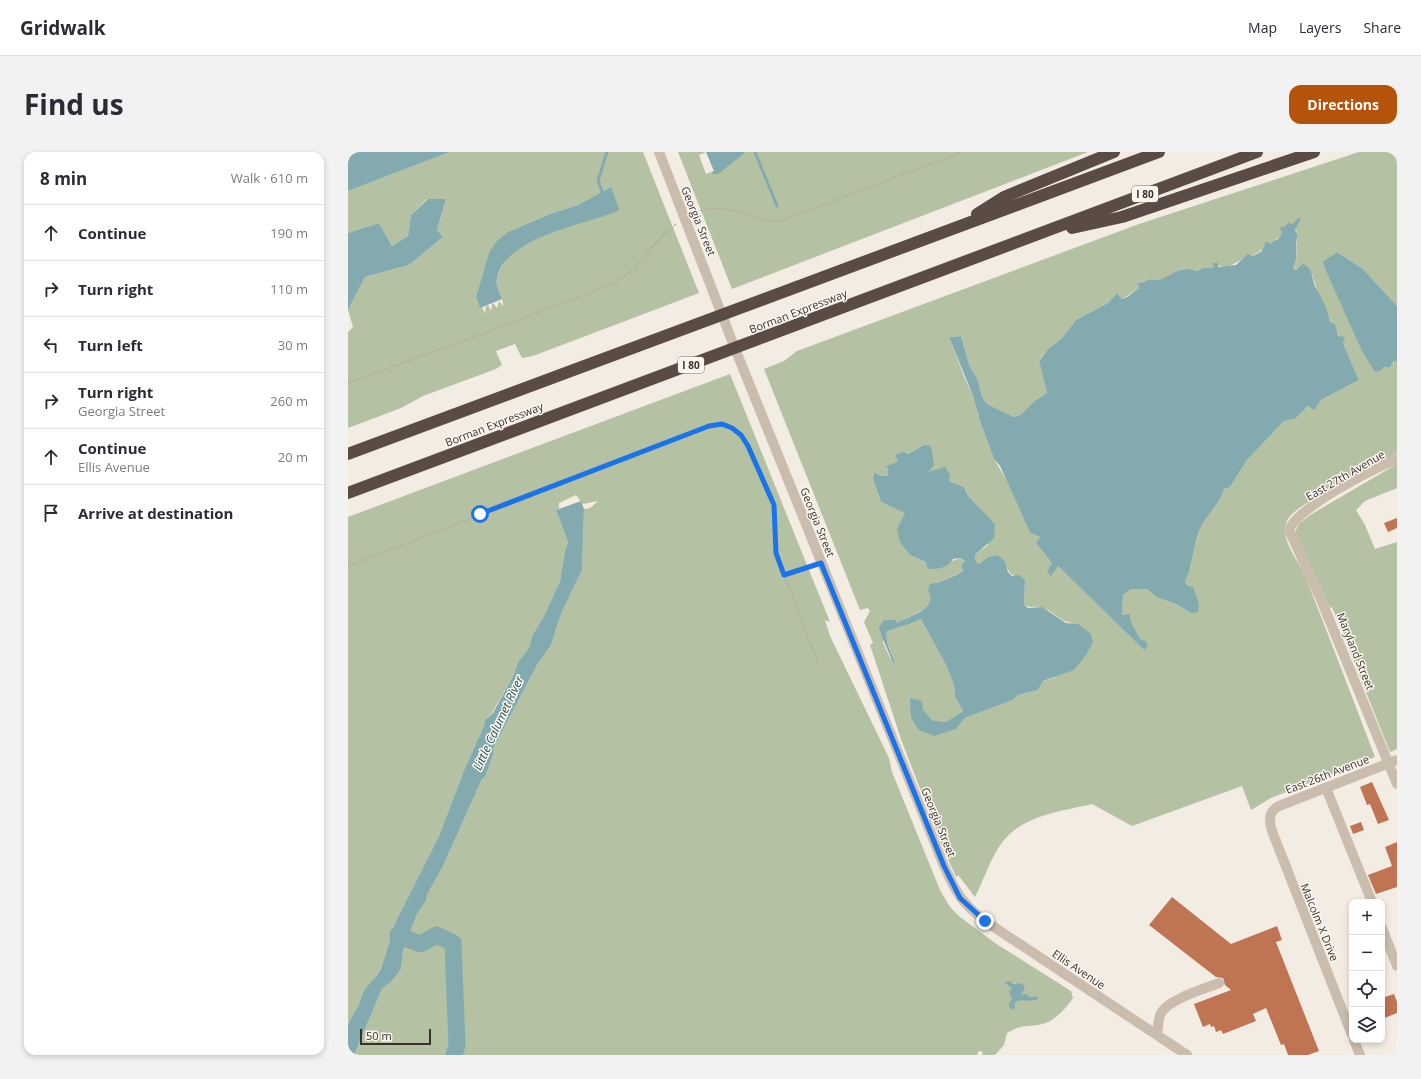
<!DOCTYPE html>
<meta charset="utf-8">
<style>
:root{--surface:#fff;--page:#f2f2f3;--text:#2b2b33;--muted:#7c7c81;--line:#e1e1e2;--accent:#b45309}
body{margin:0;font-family:"Open Sans",sans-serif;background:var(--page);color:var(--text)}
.controls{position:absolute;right:12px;bottom:12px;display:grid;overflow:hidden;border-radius:8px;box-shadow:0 2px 6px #0003}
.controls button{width:36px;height:36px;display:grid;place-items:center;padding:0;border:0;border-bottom:1px solid var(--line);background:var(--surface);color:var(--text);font:20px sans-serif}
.scale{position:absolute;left:12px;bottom:10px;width:71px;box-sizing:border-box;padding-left:4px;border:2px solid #3a312c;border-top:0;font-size:11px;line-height:14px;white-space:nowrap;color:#3a312c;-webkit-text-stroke:3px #faf6ef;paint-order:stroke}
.stop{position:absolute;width:12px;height:12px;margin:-9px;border:3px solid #1a73e8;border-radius:50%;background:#fff}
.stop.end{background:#1a73e8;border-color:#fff;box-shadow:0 1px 4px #0008}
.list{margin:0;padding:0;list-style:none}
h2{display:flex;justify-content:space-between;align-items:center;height:52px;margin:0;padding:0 16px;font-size:17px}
h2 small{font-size:13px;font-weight:400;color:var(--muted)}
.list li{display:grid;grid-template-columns:26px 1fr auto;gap:12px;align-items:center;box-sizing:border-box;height:56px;padding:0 16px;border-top:1px solid var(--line)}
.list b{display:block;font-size:15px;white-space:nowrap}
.list p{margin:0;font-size:13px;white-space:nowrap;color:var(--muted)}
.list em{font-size:13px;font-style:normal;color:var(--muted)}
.icon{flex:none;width:22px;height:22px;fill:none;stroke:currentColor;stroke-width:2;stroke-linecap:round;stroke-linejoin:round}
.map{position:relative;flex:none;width:1049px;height:903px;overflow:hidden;border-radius:12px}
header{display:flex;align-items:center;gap:24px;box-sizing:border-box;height:56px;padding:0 20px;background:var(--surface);border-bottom:1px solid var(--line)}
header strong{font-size:19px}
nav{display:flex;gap:22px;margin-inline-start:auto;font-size:14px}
.intro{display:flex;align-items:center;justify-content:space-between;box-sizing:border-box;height:96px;padding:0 24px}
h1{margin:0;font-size:28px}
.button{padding:10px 18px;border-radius:12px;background:var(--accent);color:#fff;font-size:14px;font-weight:700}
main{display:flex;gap:24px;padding:0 24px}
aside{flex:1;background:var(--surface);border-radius:12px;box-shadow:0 2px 6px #0003}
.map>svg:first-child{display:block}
</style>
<header>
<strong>Gridwalk</strong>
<nav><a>Map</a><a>Layers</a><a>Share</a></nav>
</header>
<div class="intro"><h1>Find us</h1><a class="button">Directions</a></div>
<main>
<aside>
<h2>8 min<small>Walk · 610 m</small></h2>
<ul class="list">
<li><svg class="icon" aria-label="ahead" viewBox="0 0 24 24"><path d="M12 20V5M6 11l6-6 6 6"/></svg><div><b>Continue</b></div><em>190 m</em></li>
<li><svg class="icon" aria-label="right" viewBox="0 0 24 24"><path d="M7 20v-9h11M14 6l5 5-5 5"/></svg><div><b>Turn right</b></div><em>110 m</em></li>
<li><svg class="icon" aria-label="left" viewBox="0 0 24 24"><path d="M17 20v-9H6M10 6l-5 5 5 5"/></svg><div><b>Turn left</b></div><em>30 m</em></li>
<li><svg class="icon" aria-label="right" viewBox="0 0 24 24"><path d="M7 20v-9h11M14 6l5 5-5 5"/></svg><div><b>Turn right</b><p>Georgia Street</p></div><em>260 m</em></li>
<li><svg class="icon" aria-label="ahead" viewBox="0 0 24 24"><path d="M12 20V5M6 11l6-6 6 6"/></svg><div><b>Continue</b><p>Ellis Avenue</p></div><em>20 m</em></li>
<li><svg class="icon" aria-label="arrive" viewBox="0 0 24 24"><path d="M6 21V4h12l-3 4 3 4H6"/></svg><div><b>Arrive at destination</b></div></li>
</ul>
</aside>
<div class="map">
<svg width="1049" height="903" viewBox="0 0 1049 903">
<rect width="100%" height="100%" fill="#f3ece2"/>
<path fill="#b5c1a3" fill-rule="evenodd" d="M102 0H295L351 141 185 204 174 206 167 192 148 199 154 213 148 217 75 244 53 256 0 276V180L5 175 0 158 17 125 61 113 95 85 89 78 98 47H79L63 63 60 84 44 94 31 71 0 81V39ZM263 35 265 61C239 66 188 84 167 99 159 105 152 116 149 125 146 135 156 144 155 154L151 149 149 156 145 151 144 152 143 159 140 153 138 154 137 161 134 155 132 156 128 145 141 100 160 80 202 62 230 53Z
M330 0H358L351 3 358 22 363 20 364 22 398 0H740L384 137Z
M1011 0H1049V154L1015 117 989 100 975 109 1002 168 1036 215 1045 209 1049 210V301L957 352C947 359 936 366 937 380 938 395 951 410 957 424 981 484 1004 545 1027 605L923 646 903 658 894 634 784 674 744 652C711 660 674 663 653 692 643 705 635 730 627 745L610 723 608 725 593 691 554 590 522 493 525 491 516 470 522 459 520 456 512 458 416 217 436 209 449 199 791 72ZM945 72 950 83C946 96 952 103 945 116L964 122C968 139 978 153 982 170L987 172V178L995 191 1011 228 973 248 966 257 960 254 947 267 936 269 899 308 882 335 876 337C872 352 861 360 854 373 845 389 846 412 837 430L840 434 843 461 828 452 808 445 799 437H783L775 443 774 463C786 471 792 484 796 498L709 413 704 411 688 391 692 385 646 307 633 272 625 244 617 227 601 185 613 184 622 215 630 228 634 245 639 252 666 265 672 263 688 248 699 241 691 208 700 197 714 186 728 168 760 151 769 141 774 147 791 136 789 130 793 131 802 127C819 133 827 110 849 119L855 116 866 115 864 111C878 119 889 112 899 102L904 104 923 92 925 89C931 87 938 77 945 72ZM576 293 580 320 616 335 626 353 633 359 640 393 627 403 628 410 631 412 640 405 650 403 657 409C660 422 664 424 677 428L676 453C682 457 689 453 695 456 710 462 710 470 730 472L708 525 695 529 690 538 670 543 665 548 617 566 608 577 563 566 575 557 584 568 598 570 615 559 607 545 606 533 598 513 573 467 562 472 539 479C537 491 543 499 547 510L545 512 535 491V485L532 480 576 457 583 450 582 432C591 431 607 423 615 419L613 413 617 409 613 406 579 417 578 410 562 403 549 377 558 361 533 350 525 327 526 320 533 324H540V316L538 315 550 309 548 303 560 302Z
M382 222 482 470 477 468 482 484 541 606 544 620 592 738 602 755 612 765 647 791 723 839 725 846C717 858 704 872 689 873 675 875 672 873 659 881L656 893 647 903H634L635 900 631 899 629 903H6L34 837 44 829 53 817 55 799 69 762 78 749 79 743 94 716 134 627 137 625 145 603V597L189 513 203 493 213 462 234 418 236 357 242 356 250 349 235 352 228 343 211 351V357L208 358 220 390 217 399 212 429 196 464 184 484 181 496 170 510 166 522 144 561 137 568 136 574 117 616 91 684 47 771 33 815 30 822 16 838 11 852 0 872V365ZM656 830 676 833 677 837 673 843 682 845 688 844 661 851 664 847V837Z
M1049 312V336L1017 349 1008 358 1017 373 1027 397 1049 390V597L1042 600 984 455 982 456 947 380 951 372 962 363Z"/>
<path fill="#83aaae" d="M0 0H102L0 39Z
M358 0H398L370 22H365L363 20 366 19Z
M263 35 271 57 270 59C238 72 156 86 149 126 147 133 152 140 154 147L132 156 128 145 141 100 149 89 160 80 202 62 230 53Z
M80 47H98L89 78 95 85 61 113 17 125 0 158V81L31 71 44 94 60 84 63 63Z
M953 66 947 78 950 83C945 96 952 102 945 116L948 118 955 112C966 116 963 127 968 136 975 148 979 156 982 170L987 172 990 184 997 185 995 191 1011 228 973 248 966 258 960 254 947 267 936 269 899 308 882 335 876 337C872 352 861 360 854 373 845 388 846 412 837 430L840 434 845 435 851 452 850 460 843 461 828 452 808 445 799 437H783L775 443 774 463 782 462V468L793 488 798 489 800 494 796 498 710 414 703 424 699 420 704 411 688 391 692 385 682 380 652 314 646 307 633 272 625 244 601 185 613 184 622 215 630 228 634 245 639 252 666 265 672 263 688 248 699 241 691 209 700 197 714 186 728 168 760 151 769 141 774 147 779 145 791 136 789 130 793 131 802 127C818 133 827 110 849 119L855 116 866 115 864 111H870V115L888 113 899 102 905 104 914 99 918 89 923 92 925 89 930 87 934 81 932 75H936L940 71 945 72 949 67Z
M989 100 1015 117 1049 154V210L1045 209 1042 215H1036L1033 218 1027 220 1014 199 978 119 975 109Z
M576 293 583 294 586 313 580 320 597 315 602 323 601 329 616 335C623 353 637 358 647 373L646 386 627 403 628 410 631 412 640 405 650 403 657 409 660 420 664 424 671 423 677 428 676 453 680 456 694 455 718 471 730 472 743 482 745 490 738 503 726 518 695 529 690 538 670 543 665 548 617 566 608 577 586 584 571 578 563 566 562 546 574 549 575 557 584 568 598 570 615 559 607 545 606 533 598 513 573 467 562 472 539 479C537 491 543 500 547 510L545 512C541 499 534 488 531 475L536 468H547L549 471C562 463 591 457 580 438L582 432C591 431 607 424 615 419L613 413 617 409 613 406 605 407C599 417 589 417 579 417L578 410 562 403 552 390 549 377 557 361 533 350 525 327 526 320 533 324H540V316L537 315 550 309 547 303 555 300 560 302Z
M233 349 236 357 234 418 213 462 203 493 189 513 145 597V603L137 625 134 627 94 716 79 743 78 749 69 762 55 799 53 817 44 829 34 837 6 903H0V872L11 852 16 838 30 822 33 816 47 771 91 684 117 616 136 574 137 568 145 561 166 522 170 510 181 496 184 484 196 464 212 429 217 399 220 390 208 358Z
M662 829 666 832 671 831 676 833 677 837 673 843 678 842 682 845 689 844 690 847C682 851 676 846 667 850V856L665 858 661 855V851L664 847 661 839 664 837 656 830Z"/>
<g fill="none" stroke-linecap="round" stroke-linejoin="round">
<path stroke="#83aaae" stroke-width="3" d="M407 0 429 54
M255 42 250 29 259 0"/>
<path stroke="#83aaae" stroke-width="17" d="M50 783 72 792 89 783 105 791 109 893 106 903"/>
</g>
<path fill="#bf7454" d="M1049 366V376L1040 380 1036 371Z
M1024 630 1041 668 1030 672 1022 652 1019 653 1012 635Z
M1013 670 1016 678 1005 682 1002 674Z
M1049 690V735L1028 742 1020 723 1044 714 1037 695Z
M824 745 883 792 929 774 934 788 928 790 971 899 960 903H940L936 892 933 893 918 856 905 862 908 869 875 882 873 878 868 880 866 874 863 875 862 872 855 875 846 852 883 838 877 833 875 826 868 825 801 773Z
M1046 842 1049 850V861L1034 867V846Z"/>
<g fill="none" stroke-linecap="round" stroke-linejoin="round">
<path stroke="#b6a798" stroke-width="1.5" stroke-dasharray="2 2" stroke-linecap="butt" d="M345 62C375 45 403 71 433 69L614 0
M0 231 150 176 266 131 285 118 309 89 328 72
M0 414 356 276C365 273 374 271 383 275 399 283 425 342 427 361 429 376 426 392 430 407L469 508
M436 423 464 415"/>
<path stroke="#cbbdae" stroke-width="10" d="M311 0 386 194 596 714C608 741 614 751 637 769L839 903
M1049 307C1026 316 950 355 941 378L974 450 1049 632
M978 636 1024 750
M1034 776 1049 814
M809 883C810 877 810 867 813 861 821 847 856 837 871 831
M1004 883 924 679C921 668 920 660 931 654L1049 608
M1006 888 1012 903"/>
<path stroke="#5a4c44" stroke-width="12" d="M629 62 656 45 766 0
M724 76 774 65 966 0
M0 302 811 0
M0 341 909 0"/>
</g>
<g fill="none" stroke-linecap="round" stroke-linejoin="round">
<path stroke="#1a73e8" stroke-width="5" d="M132 362 361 274 374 272 384 276 393 283 400 294 426 353 428 401 436 423 473 411 596 714 612 746 637 769"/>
</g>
<g text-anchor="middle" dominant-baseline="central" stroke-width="3" stroke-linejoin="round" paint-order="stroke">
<g fill="#faf6ef" stroke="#746c66" stroke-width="1">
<rect x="784" y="34" width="26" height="16" rx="3"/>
<rect x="330" y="205" width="26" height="16" rx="3"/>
</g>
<g font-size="10" font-weight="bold" fill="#3a312c">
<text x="797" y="42">I 80</text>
<text x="343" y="213">I 80</text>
</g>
<g font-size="11" fill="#3a312c" stroke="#faf6ef">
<text transform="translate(351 69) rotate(68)">Georgia Street</text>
<text transform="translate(450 159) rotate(-21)">Borman Expressway</text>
<text transform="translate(146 272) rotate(-21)">Borman Expressway</text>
<text transform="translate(997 323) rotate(-30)">East 27th Avenue</text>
<text transform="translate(470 370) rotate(68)">Georgia Street</text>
<text transform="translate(1008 499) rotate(68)">Maryland Street</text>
<text transform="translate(979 622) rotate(-21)">East 26th Avenue</text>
<text transform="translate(591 670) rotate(68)">Georgia Street</text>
<text transform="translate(972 770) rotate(68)">Malcolm X Drive</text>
<text transform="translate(731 817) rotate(34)">Ellis Avenue</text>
</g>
<g font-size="12" font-style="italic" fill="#245359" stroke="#faf6ef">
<text transform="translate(150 571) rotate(-65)">Little Calumet River</text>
</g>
</g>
</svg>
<div class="controls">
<button>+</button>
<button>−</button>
<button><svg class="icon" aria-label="locate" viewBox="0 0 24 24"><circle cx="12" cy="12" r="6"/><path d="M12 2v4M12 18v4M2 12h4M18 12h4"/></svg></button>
<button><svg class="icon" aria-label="layers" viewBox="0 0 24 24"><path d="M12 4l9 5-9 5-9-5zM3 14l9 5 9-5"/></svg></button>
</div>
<div class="scale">50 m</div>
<div class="stop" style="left:132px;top:362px"></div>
<div class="stop end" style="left:637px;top:769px"></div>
</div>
</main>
